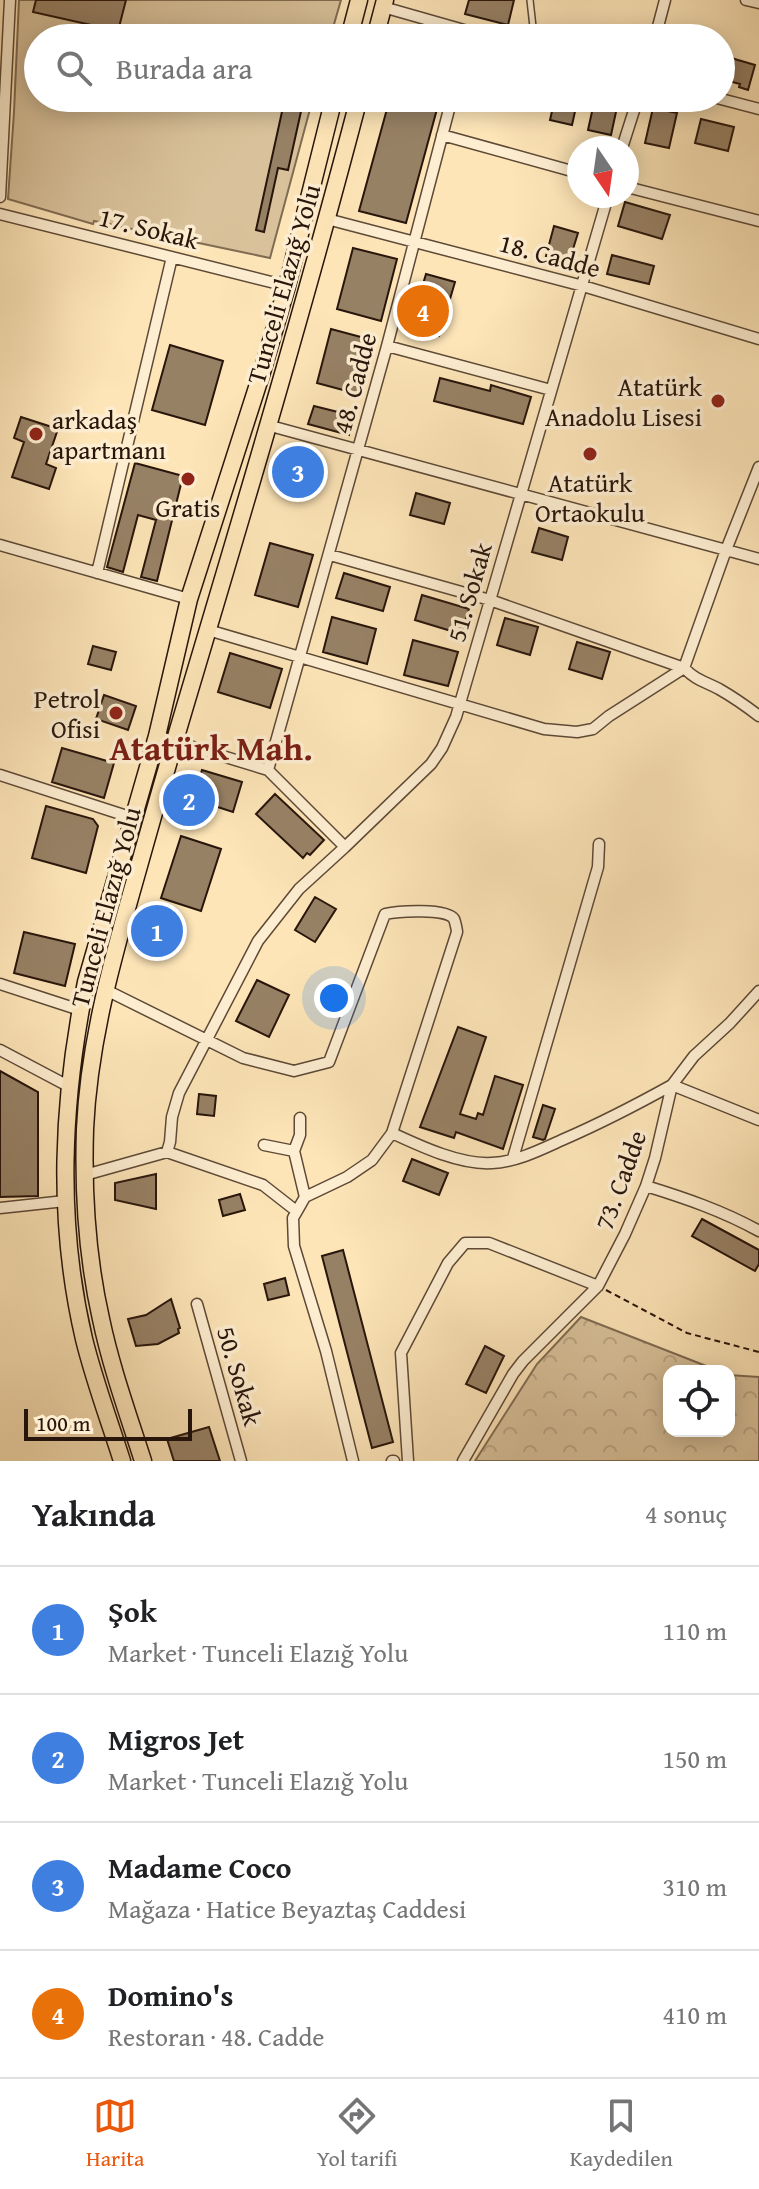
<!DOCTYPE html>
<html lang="tr">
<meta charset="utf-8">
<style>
:root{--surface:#fff;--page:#f2f2f2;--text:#202124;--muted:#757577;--line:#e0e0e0;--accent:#ea580c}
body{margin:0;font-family:"Gentium Book Plus",serif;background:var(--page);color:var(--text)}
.controls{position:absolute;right:24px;bottom:24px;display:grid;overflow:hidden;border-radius:16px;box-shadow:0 4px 20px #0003}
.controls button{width:72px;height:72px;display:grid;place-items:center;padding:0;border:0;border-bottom:2px solid var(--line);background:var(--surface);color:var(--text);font:40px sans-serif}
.compass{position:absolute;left:567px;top:136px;width:72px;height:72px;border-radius:50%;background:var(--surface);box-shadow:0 4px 20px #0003;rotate:167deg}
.scale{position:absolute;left:24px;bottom:20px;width:168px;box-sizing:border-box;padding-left:8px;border:4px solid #28150b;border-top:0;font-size:22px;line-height:28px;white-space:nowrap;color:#28150b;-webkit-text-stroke:6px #feeed1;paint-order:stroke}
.you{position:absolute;left:334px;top:998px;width:28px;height:28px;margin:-20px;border:6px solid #fff;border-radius:50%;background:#1a73e8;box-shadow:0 0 0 12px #1a73e833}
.badge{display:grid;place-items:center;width:52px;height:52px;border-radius:50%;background:var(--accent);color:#fff;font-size:26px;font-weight:700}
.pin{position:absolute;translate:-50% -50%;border:4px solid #fff;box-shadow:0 2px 8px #0006}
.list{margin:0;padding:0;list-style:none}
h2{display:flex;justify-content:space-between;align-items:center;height:104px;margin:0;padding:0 32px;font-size:34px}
h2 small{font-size:26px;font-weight:400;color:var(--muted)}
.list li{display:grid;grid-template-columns:52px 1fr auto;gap:24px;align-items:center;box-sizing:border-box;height:128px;padding:0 32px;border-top:2px solid var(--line)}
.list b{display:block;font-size:30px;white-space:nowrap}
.list p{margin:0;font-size:26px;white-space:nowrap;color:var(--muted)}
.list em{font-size:26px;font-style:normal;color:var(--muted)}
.icon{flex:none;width:44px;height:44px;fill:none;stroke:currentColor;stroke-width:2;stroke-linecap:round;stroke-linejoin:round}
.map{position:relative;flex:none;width:759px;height:1461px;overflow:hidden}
.search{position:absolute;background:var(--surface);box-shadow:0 4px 20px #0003;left:24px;right:24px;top:24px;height:88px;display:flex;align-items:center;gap:20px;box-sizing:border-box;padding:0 28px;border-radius:44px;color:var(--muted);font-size:30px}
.sheet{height:616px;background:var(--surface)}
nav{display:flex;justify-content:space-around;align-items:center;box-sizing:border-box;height:112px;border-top:2px solid var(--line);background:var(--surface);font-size:22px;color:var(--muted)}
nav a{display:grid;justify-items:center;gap:4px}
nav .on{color:var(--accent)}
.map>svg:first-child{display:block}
</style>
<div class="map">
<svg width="759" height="1461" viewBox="0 0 759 1461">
<defs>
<pattern id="forest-crowns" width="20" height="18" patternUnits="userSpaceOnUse" patternTransform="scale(2)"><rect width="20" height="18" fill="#d9c29b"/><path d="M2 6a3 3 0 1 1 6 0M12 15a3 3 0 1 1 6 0" fill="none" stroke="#baa684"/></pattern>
</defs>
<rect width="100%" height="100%" fill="#fde5b8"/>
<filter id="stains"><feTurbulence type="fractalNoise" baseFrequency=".0025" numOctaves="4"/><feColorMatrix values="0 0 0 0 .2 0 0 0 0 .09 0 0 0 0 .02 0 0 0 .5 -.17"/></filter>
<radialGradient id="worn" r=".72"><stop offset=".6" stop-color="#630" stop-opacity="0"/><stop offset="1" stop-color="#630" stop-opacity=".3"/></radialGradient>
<path fill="url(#forest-crowns)" stroke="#806c53" stroke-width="2" d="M581 1317 719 1371H669V1431H729V1375L759 1377V1461H475L537 1364Z"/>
<path fill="#d9c29b" stroke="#806c53" stroke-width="2" d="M19 0H341L330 38H38V98H313L270 258 94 221 93 224 8 199 14 112Z"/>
<path fill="#978165" stroke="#28150b" stroke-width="2" d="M36 0H126L118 31 33 12Z
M469 0H514L508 25 465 14Z
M721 55 755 65 748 90 739 87 740 84 721 79Z
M285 98H304L288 170 278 168 264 232 256 230Z
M390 98H440L406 223 359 211Z
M555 98H578L572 125 550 120Z
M595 98H619L611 135 588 130Z
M653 108 677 113 669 148 645 143Z
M701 119 734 127 728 151 695 143Z
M625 202 670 215 662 239 618 226Z
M554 226 578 233 569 262 546 256Z
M353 248 397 259 381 321 337 309Z
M612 255 654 266 649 284 607 274Z
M426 274 455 282 439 336 410 328Z
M331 329 372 340 358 394 317 383Z
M170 345 223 361 205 425 152 410Z
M440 378 490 391 491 385 531 397 523 424 434 401Z
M314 406 354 416 349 435 308 424Z
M21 417 58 429 46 464 56 468 49 489 12 477 24 442 14 438Z
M135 463 183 476 157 581 141 577 156 520 138 515 123 572 107 567Z
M416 493 450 503 444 524 410 515Z
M539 528 568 537 562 560 532 552Z
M270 543 313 555 298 607 255 595Z
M344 573 390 587 383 611 336 598Z
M422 595 469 609 461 634 415 620Z
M332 617 376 629 367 664 323 652Z
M505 618 538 627 530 655 497 645Z
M413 640 458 652 448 686 404 675Z
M577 642 610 652 602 679 569 669Z
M93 646 116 652 111 670 88 664Z
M230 653 282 669 270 708 218 692Z
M104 695 136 706 128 730 96 719Z
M62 748 114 763 104 798 52 782Z
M202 770 242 782 233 812 193 799Z
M275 794 324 840 310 855 307 853 303 858 256 814Z
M46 806 93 819 98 826 86 873 32 858Z
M181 836 221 849 201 911 161 898Z
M315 897 336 909 315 942 295 930Z
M24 932 75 944 65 986 14 973Z
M257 980 289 995 269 1037 236 1021Z
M458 1027 486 1037 460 1114 476 1119 478 1113 483 1115 495 1076 523 1085 503 1149 456 1132 454 1138 420 1127Z
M0 1071 38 1092V1196L0 1197Z
M199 1094 216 1096 214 1116 197 1114Z
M543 1105 555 1109 545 1139 543 1140 533 1137Z
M412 1159 448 1173 439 1195 403 1181Z
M156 1174V1209L115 1200V1183Z
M240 1194 245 1210 223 1216 219 1200Z
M702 1219 759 1250V1264L755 1271 692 1236Z
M343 1250 393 1442 372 1448 322 1256Z
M285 1278 289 1295 268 1300 264 1284Z
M171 1299 180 1328 178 1329 179 1333 158 1344 136 1346 128 1319 146 1315Z
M485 1346 504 1356 486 1393 466 1384Z
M209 1427 220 1461H174L167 1439Z"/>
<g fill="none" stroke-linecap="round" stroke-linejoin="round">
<defs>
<path id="lane" d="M530 0 533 27 530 38"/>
<path id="street" d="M746 0 759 3
M383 7 492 38
M655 38 665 0
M717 98 759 109
M442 135 579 173
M622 148 638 98
M627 187 759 221
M0 197 10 0
M0 214 287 286
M327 219 583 286 759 339
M387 346 551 390
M267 425 759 559
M0 545 189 599
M330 555 490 600 684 668C697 681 704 681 719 689 733 697 746 706 759 716
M97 573 172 257
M208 630 544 729 577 732 593 729 609 716 684 668 726 550 759 467
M157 736 268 770 345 847
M268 770 387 346 452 98
M0 775 133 818
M0 984 80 1010
M106 990 243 1058 294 1071 329 1062 385 914C398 911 447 908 454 919 455 921 457 930 457 932L392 1133 372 1160 347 1177 305 1197 293 1218 294 1246 326 1351 353 1461
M0 1050 70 1087
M672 1085 759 1120
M300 1118V1135L294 1151 305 1197
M392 1133C420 1146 460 1165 492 1163 516 1162 540 1150 562 1140 599 1124 636 1105 672 1085
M264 1145 294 1151
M167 1152 170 1142 172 1117 179 1093 258 941 299 889 345 847 431 764 442 748 456 717 608 196
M513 1158 598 867 599 844
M85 1175 167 1152 263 1185 295 1210
M646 1186C685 1198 723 1211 759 1231
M0 1208 65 1201
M197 1304 241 1461
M392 1461H394
M408 1461 401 1353 448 1263 465 1243H489L598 1286
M463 1461 513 1374 523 1361 598 1286 625 1234 646 1186 655 1158 672 1085 694 1056 730 1023 759 991"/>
<path id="primary" d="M349 38 359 0
M375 38 385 0
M122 1461C109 1420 94 1380 84 1339 56 1219 62 1101 86 982L157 736 189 599 262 372 287 286 334 98
M143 1461C128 1414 111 1367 101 1319 87 1257 83 1192 85 1129 89 1041 113 957 137 873 153 816 169 760 186 703 246 502 306 301 359 98"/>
</defs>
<use href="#lane" stroke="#5d4936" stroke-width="8"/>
<use href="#street" stroke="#5d4936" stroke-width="13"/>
<use href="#primary" stroke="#28150b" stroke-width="19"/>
<path stroke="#28150b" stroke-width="2" stroke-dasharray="6 4" stroke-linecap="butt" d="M606 1290 687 1333 759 1352"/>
<use href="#lane" stroke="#feeed1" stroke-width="5"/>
<use href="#street" stroke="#feeed1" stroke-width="10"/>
<use href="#primary" stroke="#fde5b8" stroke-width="16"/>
</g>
<g fill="#8f2418" stroke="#feeed1" stroke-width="3">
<circle cx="718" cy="401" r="8"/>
<circle cx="36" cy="434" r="8"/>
<circle cx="590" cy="454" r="8"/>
<circle cx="188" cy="479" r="8"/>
<circle cx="116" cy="713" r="8"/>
</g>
<g text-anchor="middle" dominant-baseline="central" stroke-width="7" stroke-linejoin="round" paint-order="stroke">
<g font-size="26" fill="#28150b" stroke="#feeed1">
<text transform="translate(149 228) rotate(14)">17. Sokak</text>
<text transform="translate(550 255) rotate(15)">18. Cadde</text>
<text transform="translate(283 284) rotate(-74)">Tunceli Elazığ Yolu</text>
<text transform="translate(354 383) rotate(-75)">48. Cadde</text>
<text transform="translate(469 592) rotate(-74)">51. Sokak</text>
<text transform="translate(105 907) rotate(-75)">Tunceli Elazığ Yolu</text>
<text transform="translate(620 1180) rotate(-70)">73. Cadde</text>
<text transform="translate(240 1376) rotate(74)">50. Sokak</text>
</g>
<g font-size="26" fill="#28150b" stroke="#feeed1" text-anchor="end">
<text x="702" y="386">Atatürk<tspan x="702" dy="30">Anadolu Lisesi</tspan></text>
<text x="52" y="419" text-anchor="start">arkadaş<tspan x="52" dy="30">apartmanı</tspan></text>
<text x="590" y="482" text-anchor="middle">Atatürk<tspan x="590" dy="30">Ortaokulu</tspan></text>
<text x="188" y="507" text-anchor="middle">Gratis</text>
<text x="100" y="698">Petrol<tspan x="100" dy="30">Ofisi</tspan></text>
</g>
<g font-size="34" font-weight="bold" fill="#7a1f14" stroke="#feeed1">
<text x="211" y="747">Atatürk Mah.</text>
</g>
</g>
<rect width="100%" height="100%" filter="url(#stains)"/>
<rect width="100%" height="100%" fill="url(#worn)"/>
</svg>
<div class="controls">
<button><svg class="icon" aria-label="locate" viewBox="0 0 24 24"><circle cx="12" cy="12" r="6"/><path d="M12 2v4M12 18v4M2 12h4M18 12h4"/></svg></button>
</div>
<svg class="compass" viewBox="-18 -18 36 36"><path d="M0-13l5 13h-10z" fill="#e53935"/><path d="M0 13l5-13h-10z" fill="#757577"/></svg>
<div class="scale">100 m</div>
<div class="you"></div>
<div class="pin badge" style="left:157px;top:931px;background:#3f7fe0">1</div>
<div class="pin badge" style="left:189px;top:800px;background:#3f7fe0">2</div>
<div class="pin badge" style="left:298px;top:472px;background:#3f7fe0">3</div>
<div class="pin badge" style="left:423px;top:311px;background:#e8710a">4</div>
<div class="search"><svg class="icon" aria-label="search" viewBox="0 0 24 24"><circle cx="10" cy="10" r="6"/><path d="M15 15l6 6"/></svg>Burada ara</div>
</div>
<section class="sheet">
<h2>Yakında<small>4 sonuç</small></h2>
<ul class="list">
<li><span class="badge" style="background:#3f7fe0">1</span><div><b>Şok</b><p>Market · Tunceli Elazığ Yolu</p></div><em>110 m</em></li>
<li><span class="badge" style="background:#3f7fe0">2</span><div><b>Migros Jet</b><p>Market · Tunceli Elazığ Yolu</p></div><em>150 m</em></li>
<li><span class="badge" style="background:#3f7fe0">3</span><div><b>Madame Coco</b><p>Mağaza · Hatice Beyaztaş Caddesi</p></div><em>310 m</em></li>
<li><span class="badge" style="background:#e8710a">4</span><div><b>Domino's</b><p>Restoran · 48. Cadde</p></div><em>410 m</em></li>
</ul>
</section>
<nav>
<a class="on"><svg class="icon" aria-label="map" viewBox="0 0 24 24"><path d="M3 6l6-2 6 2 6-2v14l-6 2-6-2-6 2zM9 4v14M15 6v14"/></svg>Harita</a>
<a><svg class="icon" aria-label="directions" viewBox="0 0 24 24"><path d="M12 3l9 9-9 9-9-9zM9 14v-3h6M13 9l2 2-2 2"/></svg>Yol tarifi</a>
<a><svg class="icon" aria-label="saved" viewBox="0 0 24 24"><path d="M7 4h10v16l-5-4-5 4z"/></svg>Kaydedilen</a>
</nav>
